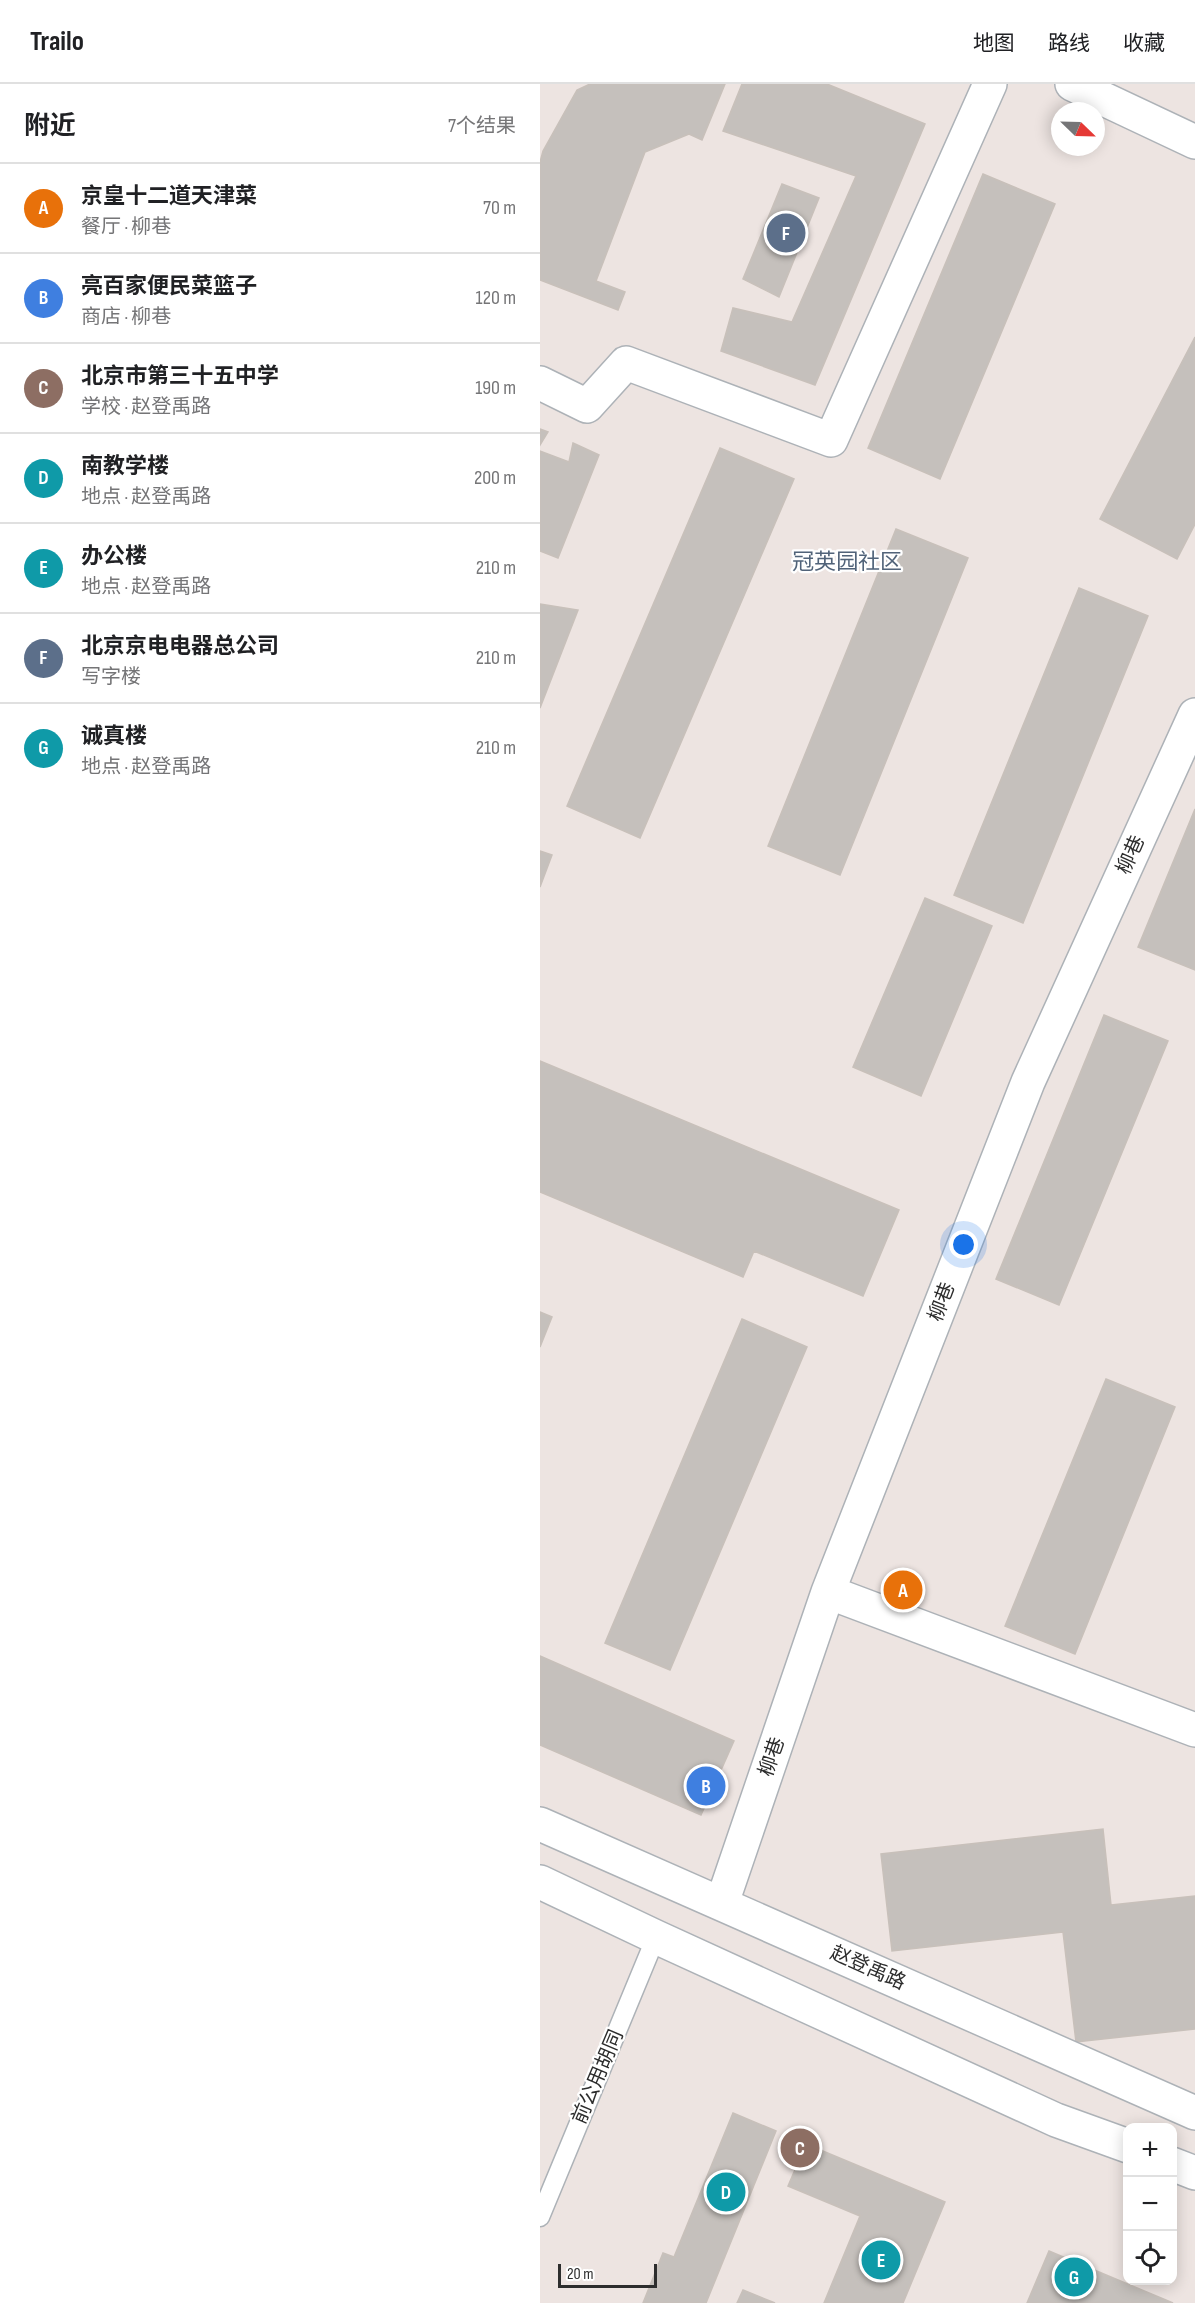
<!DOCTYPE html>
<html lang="zh">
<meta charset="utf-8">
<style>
:root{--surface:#fff;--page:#f2f2f2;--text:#202124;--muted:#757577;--line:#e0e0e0;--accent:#5395e7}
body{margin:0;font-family:"Sofia Sans Condensed","Noto Sans SC",sans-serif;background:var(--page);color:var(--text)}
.controls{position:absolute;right:18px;bottom:18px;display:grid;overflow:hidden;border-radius:12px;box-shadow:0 3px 15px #0003}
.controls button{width:54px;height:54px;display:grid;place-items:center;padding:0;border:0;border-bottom:2px solid var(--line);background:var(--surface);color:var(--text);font:30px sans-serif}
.compass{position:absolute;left:511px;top:18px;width:54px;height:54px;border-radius:50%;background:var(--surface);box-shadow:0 3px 15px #0003;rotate:113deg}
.scale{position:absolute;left:18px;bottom:15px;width:99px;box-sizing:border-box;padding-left:6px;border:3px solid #2d2d2d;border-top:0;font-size:16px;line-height:21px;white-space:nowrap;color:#2d2d2d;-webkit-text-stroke:4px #fff;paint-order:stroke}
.you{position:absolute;left:424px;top:1161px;width:21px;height:21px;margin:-15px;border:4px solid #fff;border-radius:50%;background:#1a73e8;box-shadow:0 0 0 9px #1a73e833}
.badge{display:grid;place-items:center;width:39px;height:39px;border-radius:50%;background:var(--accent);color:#fff;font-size:20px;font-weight:700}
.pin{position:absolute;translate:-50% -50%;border:3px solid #fff;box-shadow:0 2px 6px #0006}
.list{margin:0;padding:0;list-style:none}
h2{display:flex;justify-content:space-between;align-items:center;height:78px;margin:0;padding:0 24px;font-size:26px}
h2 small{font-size:20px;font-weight:400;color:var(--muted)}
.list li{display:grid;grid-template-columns:39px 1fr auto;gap:18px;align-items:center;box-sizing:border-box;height:90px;padding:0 24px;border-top:2px solid var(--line)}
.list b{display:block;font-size:22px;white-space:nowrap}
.list p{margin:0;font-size:20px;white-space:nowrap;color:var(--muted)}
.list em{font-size:20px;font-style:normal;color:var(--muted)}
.icon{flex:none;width:33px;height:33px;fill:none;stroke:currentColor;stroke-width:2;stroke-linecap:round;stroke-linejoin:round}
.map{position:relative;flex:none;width:655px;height:2219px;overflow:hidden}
header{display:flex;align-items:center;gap:36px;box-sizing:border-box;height:84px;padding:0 30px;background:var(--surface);border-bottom:2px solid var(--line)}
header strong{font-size:28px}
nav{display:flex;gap:33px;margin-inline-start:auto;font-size:21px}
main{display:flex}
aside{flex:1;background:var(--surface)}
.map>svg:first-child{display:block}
</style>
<header>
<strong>Trailo</strong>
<nav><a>地图</a><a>路线</a><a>收藏</a></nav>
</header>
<main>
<aside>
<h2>附近<small>7个结果</small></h2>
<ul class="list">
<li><span class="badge" style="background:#e8710a">A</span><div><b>京皇十二道天津菜</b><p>餐厅 · 柳巷</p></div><em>70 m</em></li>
<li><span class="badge" style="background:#3f7fe0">B</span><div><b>亮百家便民菜篮子</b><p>商店 · 柳巷</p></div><em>120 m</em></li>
<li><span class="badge" style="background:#8d6e63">C</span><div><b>北京市第三十五中学</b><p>学校 · 赵登禹路</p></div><em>190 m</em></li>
<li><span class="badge" style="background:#0f9aa8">D</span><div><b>南教学楼</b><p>地点 · 赵登禹路</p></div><em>200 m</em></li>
<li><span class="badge" style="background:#0f9aa8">E</span><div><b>办公楼</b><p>地点 · 赵登禹路</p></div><em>210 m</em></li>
<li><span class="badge" style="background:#5c6f8a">F</span><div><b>北京京电电器总公司</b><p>写字楼</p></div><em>210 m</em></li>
<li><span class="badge" style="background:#0f9aa8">G</span><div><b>诚真楼</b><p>地点 · 赵登禹路</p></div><em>210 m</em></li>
</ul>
</aside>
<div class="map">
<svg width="655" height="2219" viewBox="0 0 655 2219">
<rect width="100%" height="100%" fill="#ede4e1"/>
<path fill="#c5c0bc" stroke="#c8c0ba" stroke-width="1.5" d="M50 0H185L162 56 149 50 105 68 56 197 85 208 78 226 0 196V78L3 67 37 6Z
M202 0H287L385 40 275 301 181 267 193 224 252 238 316 92 183 47Z
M443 90 515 120 400 395 328 364Z
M242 100 279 114 239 213 203 195Z
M655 253V440L637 475 560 435Z
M0 345 8 348 0 361Z
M33 359 59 371 18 474 0 467V367L29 378Z
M180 364 254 395 100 754 27 722Z
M356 445 428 474 300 791 228 762Z
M539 504 608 532 483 839 414 811Z
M0 520 38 526 0 624Z
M655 725V886L598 863Z
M0 767 12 771 0 803Z
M385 814 452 842 381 1012 313 983Z
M564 931 628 957 519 1221 456 1195Z
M0 977 359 1126 323 1212 214 1167 203 1193 0 1108Z
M0 1228 12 1233 0 1263Z
M202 1235 267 1263 130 1586 65 1559Z
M566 1295 635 1323 535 1570 465 1542Z
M0 1572 194 1657 161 1731 0 1661Z
M563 1745 571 1821 655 1812V1945L536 1958 523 1848 352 1867 341 1770Z
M193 2029 236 2047 166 2219H103L123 2169 134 2173Z
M266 2060 405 2118 363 2219H284L320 2132 248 2102Z
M509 2167 633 2219H487Z
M203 2206 235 2219H197Z"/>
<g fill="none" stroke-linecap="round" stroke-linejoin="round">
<defs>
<path id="service" d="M0 2133 116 1853"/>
<path id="minor" d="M0 299 47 322 86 279 291 356 450 0
M288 1508 655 1646
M182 1819 288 1508 488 998 655 631"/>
<path id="tertiary" d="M532 0 655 58"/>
<path id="secondary" d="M0 1740 655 2029
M0 1798 116 1853 516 2036 588 2062
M632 2080 655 2089"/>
</defs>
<use href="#service" stroke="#adb2b7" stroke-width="21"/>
<use href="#minor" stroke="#adb2b7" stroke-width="36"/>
<use href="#tertiary" stroke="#adb2b7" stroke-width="36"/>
<use href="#secondary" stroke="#adb2b7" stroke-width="36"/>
<use href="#service" stroke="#fff" stroke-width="18"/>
<use href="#minor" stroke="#fff" stroke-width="33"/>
<use href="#tertiary" stroke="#fff" stroke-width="33"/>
<use href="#secondary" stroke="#fff" stroke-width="33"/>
</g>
<g text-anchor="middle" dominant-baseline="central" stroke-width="4.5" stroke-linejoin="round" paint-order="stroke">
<g font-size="20" fill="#2d2d2d" stroke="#fff">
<text transform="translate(591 771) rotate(-66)">柳巷</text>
<text transform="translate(402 1218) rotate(-69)">柳巷</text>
<text transform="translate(232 1673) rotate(-71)">柳巷</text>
<text transform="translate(328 1884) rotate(24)">赵登禹路</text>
<text transform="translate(58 1993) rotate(-67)">前公用胡同</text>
</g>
<g font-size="22" fill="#516379" stroke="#fff">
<text x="307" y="478">冠英园社区</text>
</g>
</g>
</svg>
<div class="controls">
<button>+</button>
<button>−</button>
<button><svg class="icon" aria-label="locate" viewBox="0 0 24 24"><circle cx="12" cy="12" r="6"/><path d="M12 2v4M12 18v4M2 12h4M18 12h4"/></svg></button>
</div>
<svg class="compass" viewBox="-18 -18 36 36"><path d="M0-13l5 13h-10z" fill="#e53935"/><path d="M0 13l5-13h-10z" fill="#757577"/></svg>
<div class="scale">20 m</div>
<div class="you"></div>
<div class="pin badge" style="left:363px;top:1506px;background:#e8710a">A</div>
<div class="pin badge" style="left:166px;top:1702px;background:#3f7fe0">B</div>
<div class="pin badge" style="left:260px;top:2064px;background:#8d6e63">C</div>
<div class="pin badge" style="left:186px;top:2108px;background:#0f9aa8">D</div>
<div class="pin badge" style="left:341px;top:2176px;background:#0f9aa8">E</div>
<div class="pin badge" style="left:246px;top:149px;background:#5c6f8a">F</div>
<div class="pin badge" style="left:534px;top:2193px;background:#0f9aa8">G</div>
</div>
</main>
